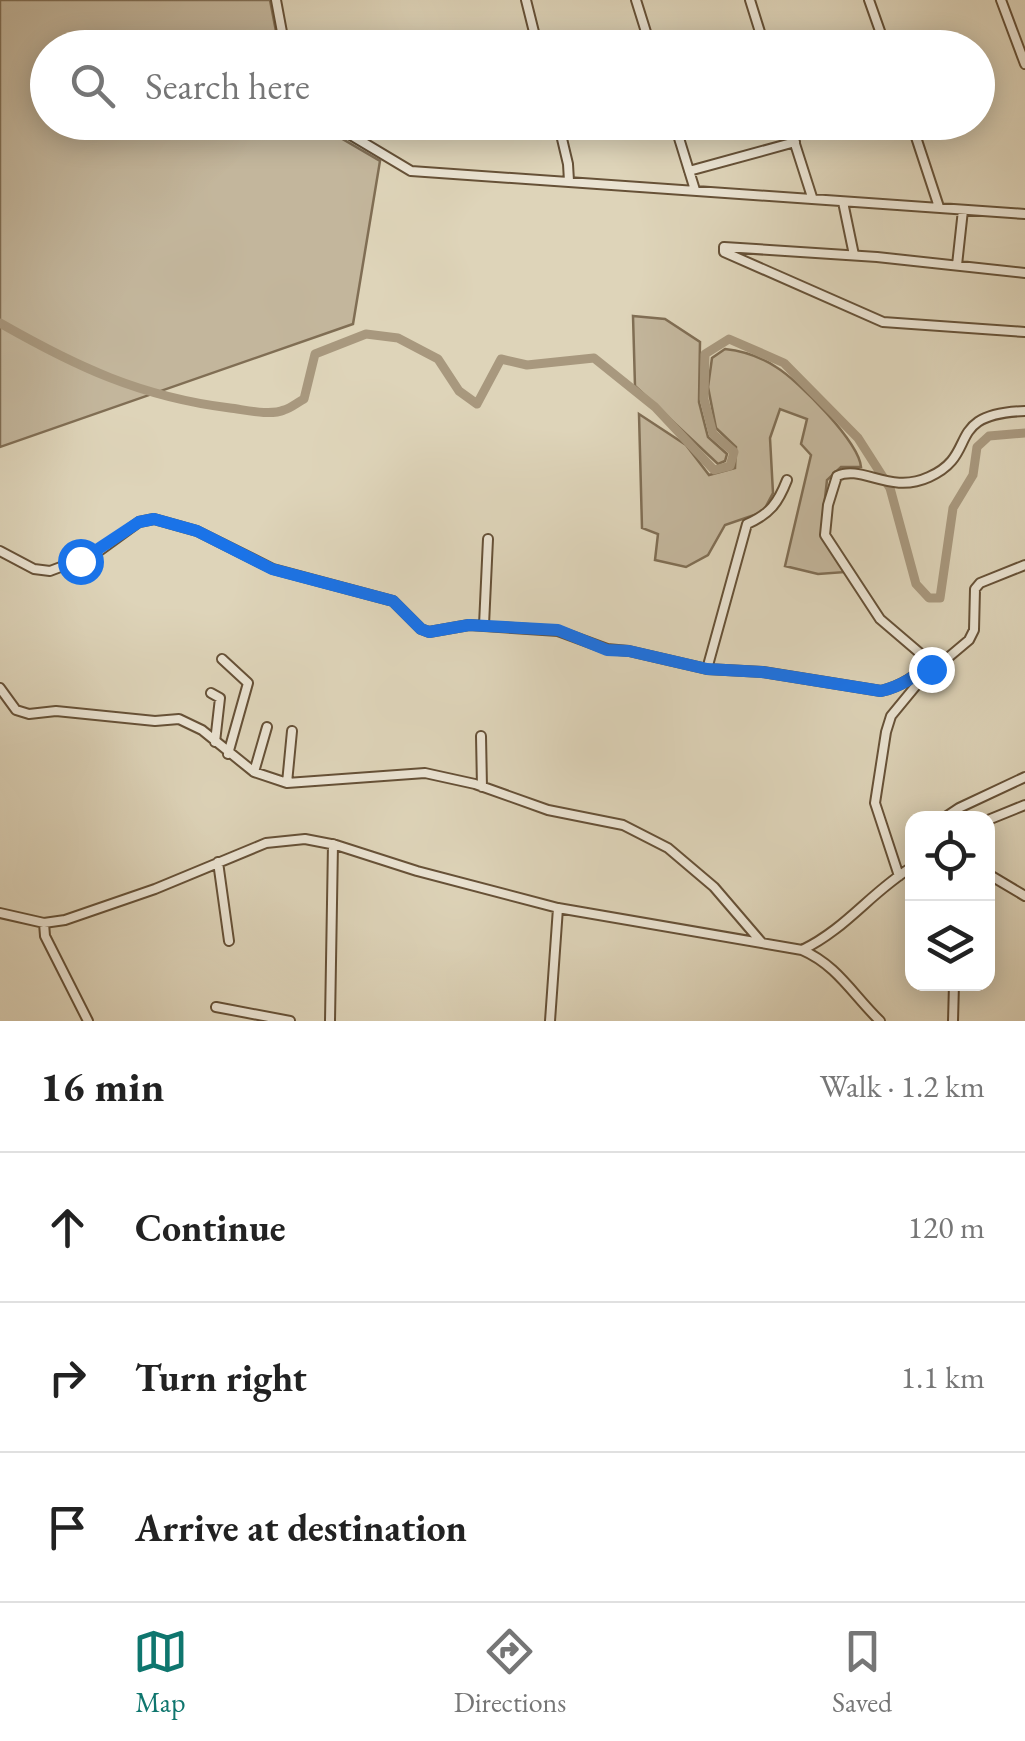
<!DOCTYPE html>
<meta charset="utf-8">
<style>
:root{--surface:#fff;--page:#f6f6f6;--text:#222;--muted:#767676;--line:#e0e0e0;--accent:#0f766e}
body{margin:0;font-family:"EB Garamond",serif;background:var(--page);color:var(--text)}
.controls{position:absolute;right:30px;bottom:30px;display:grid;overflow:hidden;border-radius:20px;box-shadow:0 5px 25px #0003}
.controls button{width:90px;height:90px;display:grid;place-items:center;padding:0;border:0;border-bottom:2px solid var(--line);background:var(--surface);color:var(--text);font:50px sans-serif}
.stop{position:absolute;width:30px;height:30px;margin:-22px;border:8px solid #1a73e8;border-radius:50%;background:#fff}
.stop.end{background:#1a73e8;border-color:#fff;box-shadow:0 2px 10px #0008}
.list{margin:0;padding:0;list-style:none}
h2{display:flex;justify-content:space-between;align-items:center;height:130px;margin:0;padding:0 40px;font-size:42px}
h2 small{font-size:32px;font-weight:400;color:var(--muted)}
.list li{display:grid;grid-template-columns:65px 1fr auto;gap:30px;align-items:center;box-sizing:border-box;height:150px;padding:0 40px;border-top:2px solid var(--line)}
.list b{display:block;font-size:38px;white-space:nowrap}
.list em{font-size:32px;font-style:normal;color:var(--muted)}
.icon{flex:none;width:55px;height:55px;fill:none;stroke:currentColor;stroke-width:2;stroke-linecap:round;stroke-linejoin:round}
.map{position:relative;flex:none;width:1025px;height:1021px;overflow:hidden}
.search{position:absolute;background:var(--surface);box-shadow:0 5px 25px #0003;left:30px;right:30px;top:30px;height:110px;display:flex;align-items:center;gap:25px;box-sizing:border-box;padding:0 35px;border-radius:55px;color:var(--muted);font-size:38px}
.sheet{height:580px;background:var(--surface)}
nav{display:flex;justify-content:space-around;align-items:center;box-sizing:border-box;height:140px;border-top:2px solid var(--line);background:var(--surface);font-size:28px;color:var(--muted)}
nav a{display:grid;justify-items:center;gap:5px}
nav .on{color:var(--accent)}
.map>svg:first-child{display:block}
</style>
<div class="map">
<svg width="1025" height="1021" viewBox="0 0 1025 1021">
<rect width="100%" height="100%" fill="#ded4b9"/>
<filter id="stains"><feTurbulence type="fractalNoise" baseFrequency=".002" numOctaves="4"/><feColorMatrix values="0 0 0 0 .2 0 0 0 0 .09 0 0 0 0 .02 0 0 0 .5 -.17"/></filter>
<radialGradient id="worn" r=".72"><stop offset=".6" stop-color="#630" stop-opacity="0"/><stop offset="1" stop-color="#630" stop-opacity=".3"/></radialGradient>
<path fill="#c3b69c" stroke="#806e54" stroke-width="2.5" d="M0 0H270L279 47 48 48V122L315 123 380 161 353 324 0 447Z
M633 316 665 319 700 342 699 402 708 437 727 454 725 461 718 464 635 386Z
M725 349C743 351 761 357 776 367 799 381 859 442 861 467H841L827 480 821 534 846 572 818 574 785 566 811 455 801 444 807 419 780 409 770 438 773 493 763 512 725 525 708 555 686 567 655 560 658 534 642 528 639 414 686 445 709 475 735 468 736 447 716 428 708 387 712 358Z"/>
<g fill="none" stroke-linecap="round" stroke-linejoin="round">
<path stroke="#a8987e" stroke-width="9" d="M0 323C77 367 141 397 230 408 246 410 270 416 284 410 291 408 298 402 304 399L315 354 366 334 398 338 438 359 459 391 477 404 501 359 527 365 594 358 655 407 714 470 730 466 734 452 713 434 704 399 705 354 729 339 784 363 858 438 890 488 916 584 929 598H940L953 508 973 475 977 447 989 436 1025 433"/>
<defs>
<path id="minor" d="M276 0 285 48
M526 0 538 48
M636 0 651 48
M750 0 765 48
M869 0 886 48
M1001 0 1025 64
M329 122 411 171 1025 214
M558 122 568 164 569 181
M674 122 695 190
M788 122 812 197
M911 122 939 207
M689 171 795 142
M843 202 854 255
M957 265 963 210
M1025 273 877 257 724 247V252L883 322 1025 332
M0 551 34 569 50 571 95 554 139 522 154 519 197 531 273 569 393 601 421 629 429 632 469 625 558 631 607 649 629 651 707 669 763 672 881 691C898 687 920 676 928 660
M484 625 488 539
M222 659 248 683 228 754
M935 666 880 619 825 535 828 505 837 476C862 464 890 495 929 477 981 454 942 414 1025 411
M707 669 747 524C770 514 778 503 787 480
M0 688 16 710 29 714 56 711 155 721 179 719 202 730 254 772 287 783 425 773 475 784 548 810 623 825 668 848 714 887 762 943
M211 693 220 698 215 742
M481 736 482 787
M254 772 267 727
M287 783 292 731
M944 818 959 808 1025 777
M988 820 1025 805
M218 862 229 941
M988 874 1025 896
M899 876 875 803 886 732 891 716 919 682 969 640 974 630 975 589 980 583 1025 565
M0 913 44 923 65 920 155 889 266 843 305 839 336 845 417 871 558 908 802 950C837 965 853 995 880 1021
M44 923 45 936 88 1021
M802 950C846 929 871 892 912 867
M216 1007 290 1021
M330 1021 333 844
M550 1021 558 908
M953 1021 954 984"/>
</defs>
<use href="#minor" stroke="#665137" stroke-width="12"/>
<use href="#minor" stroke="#eae3d2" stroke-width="8"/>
</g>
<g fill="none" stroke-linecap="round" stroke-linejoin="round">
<path stroke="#1a73e8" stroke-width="12" d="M80 561 139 522 154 519 197 531 272 569 393 601 421 629 429 632 469 625 558 630 607 650 629 651 707 669 762 672 881 691C898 687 921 676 928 660L934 666 931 669"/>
</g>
<rect width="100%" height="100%" filter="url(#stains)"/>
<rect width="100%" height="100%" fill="url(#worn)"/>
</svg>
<div class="controls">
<button><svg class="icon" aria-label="locate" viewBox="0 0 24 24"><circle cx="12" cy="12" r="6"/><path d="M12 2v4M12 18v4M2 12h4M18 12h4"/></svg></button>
<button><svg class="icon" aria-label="layers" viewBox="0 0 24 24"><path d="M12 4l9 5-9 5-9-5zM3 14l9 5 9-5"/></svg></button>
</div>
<div class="stop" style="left:80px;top:561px"></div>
<div class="stop end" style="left:931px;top:669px"></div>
<div class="search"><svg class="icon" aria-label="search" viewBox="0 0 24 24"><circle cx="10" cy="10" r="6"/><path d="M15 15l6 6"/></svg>Search here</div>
</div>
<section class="sheet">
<h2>16 min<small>Walk · 1.2 km</small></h2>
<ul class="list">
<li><svg class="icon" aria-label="ahead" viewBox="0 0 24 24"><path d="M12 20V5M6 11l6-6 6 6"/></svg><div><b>Continue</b></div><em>120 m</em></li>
<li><svg class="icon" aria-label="right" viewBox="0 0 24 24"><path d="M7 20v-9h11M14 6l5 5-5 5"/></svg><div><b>Turn right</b></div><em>1.1 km</em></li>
<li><svg class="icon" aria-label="arrive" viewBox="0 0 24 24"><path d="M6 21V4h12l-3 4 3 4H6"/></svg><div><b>Arrive at destination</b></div></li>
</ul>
</section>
<nav>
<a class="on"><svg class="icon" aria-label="map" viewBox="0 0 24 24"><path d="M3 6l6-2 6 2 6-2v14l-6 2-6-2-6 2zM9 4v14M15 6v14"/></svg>Map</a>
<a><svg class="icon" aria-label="directions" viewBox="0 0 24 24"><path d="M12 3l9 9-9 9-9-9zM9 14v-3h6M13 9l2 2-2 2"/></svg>Directions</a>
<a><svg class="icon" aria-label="saved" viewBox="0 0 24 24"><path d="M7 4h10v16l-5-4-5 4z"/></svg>Saved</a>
</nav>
